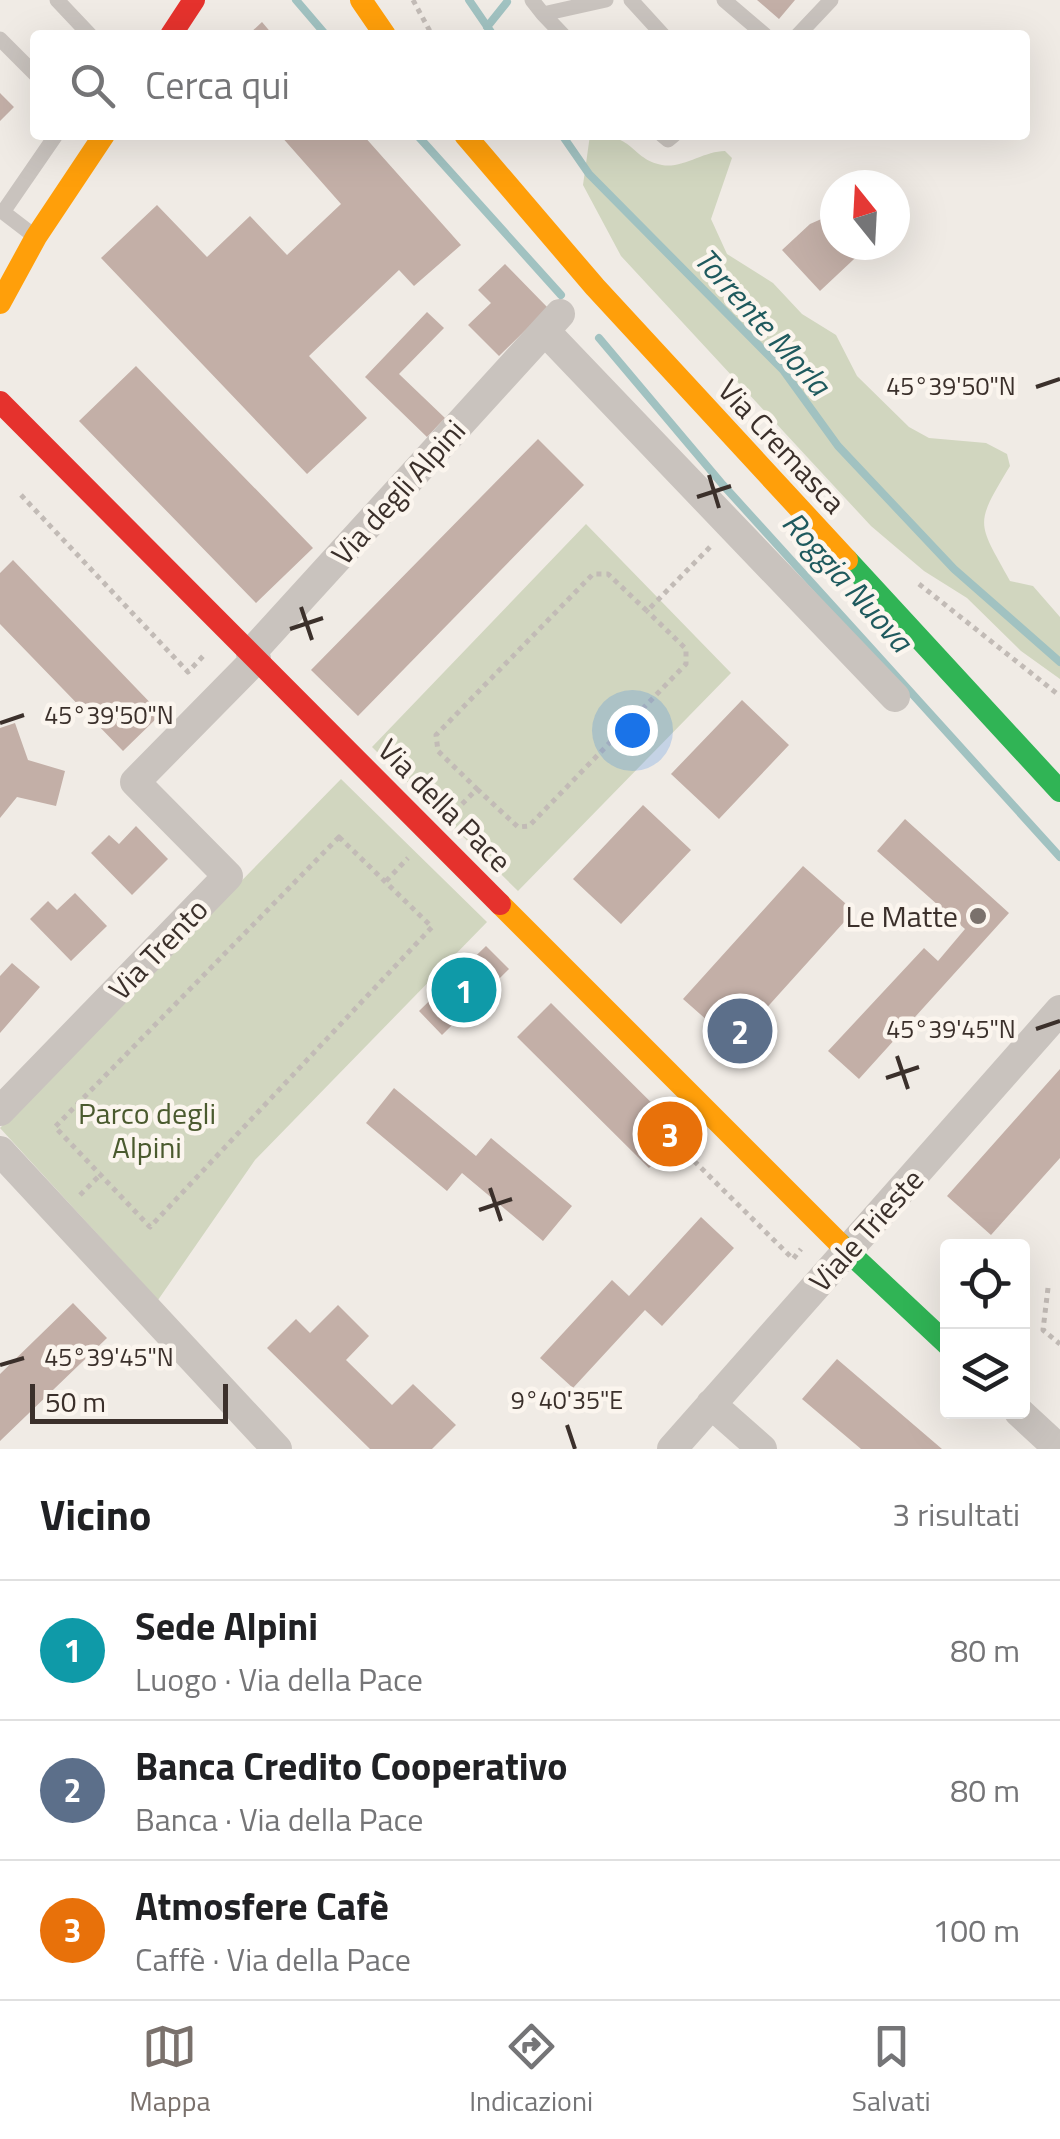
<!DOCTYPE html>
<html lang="it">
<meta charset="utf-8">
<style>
:root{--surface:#fff;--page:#f6f6f6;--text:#202124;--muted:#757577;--line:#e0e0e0;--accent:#7a716c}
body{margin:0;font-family:"Titillium Web",sans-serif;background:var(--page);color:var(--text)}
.controls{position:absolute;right:30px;bottom:30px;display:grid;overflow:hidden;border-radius:10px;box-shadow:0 10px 40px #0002}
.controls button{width:90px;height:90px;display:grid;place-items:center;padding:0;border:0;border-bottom:2px solid var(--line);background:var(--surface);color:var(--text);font:50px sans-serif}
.compass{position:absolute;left:820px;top:170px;width:90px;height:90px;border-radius:50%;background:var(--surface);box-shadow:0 10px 40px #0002;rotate:342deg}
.scale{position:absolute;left:30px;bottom:25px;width:198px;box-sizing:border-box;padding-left:10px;border:5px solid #3b302b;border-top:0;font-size:28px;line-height:35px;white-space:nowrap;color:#3b302b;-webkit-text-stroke:8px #fbf5ee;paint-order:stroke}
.you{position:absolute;left:632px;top:730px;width:35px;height:35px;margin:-25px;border:8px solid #fff;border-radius:50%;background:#1a73e8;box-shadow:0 0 0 15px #1a73e833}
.badge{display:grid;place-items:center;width:65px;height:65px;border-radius:50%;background:var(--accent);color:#fff;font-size:32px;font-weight:700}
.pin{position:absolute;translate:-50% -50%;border:5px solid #fff;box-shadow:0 2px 10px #0006}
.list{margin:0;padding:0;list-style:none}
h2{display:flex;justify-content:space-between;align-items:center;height:130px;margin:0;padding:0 40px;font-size:42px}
h2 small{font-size:32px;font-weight:400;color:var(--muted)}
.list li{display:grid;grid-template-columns:65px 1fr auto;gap:30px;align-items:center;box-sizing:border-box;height:140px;padding:0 40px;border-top:2px solid var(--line)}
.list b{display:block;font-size:38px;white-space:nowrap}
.list p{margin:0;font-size:32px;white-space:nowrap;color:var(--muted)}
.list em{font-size:32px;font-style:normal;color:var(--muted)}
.icon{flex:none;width:55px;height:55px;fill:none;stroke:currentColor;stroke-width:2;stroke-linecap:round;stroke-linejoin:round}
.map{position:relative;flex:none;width:1060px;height:1449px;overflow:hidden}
.search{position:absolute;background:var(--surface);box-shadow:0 10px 40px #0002;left:30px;right:30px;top:30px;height:110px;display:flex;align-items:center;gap:25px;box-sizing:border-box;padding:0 35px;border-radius:10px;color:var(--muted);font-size:38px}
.sheet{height:550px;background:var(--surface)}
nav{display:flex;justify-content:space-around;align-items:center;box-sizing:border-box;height:140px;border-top:2px solid var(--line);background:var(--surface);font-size:28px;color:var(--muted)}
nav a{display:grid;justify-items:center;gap:5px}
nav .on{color:var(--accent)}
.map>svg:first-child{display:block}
</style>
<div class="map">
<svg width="1060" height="1449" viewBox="0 0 1060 1449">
<rect width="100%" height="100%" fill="#f0ebe5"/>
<path fill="#d1d6bf" d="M590 135C638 135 629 158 662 165 682 169 704 151 725 151L732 158 711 219 727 254 773 283 802 314 836 335 857 376 909 427 929 438 986 443 1007 454 1010 466C974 526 977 521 1010 581L1033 586 1060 617V679L1021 651 967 598 924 571 871 526 621 256 583 185Z
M586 524 731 673 518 891 372 747Z
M341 779 487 922 255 1160 158 1300 0 1128Z"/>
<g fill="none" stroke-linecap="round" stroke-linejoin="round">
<path stroke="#a1c2c1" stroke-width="8" d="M296 0 326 35
M469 0 493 35
M487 27 507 2
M417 135 561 295
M562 135 589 174 783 370 838 446 954 569 1060 662
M599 338 723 485 1060 857"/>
</g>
<path fill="#c3afa7" d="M757 0H795L779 19Z
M262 22 273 35H248Z
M0 93 14 107 0 121Z
M280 135H363L461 245 414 286 399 270 309 356 367 418 307 474 101 258 157 205 207 257 250 216 287 255 341 204Z
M835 213V245H869L820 291 782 250 810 224Z
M505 264 548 308 499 356 468 325 491 303 478 290Z
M427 312 444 328 399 374 445 418 427 437 365 377Z
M136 366 313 548 256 603 79 421Z
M538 439 584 485 358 716 311 670Z
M13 560 161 714 123 751 0 624V573Z
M742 700 789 745 719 819 671 774Z
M15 723 28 760 65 771 56 806 17 797 0 818V728Z
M643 805 691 850 621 924 573 879Z
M905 819 1009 913 859 1079 828 1051 924 948 938 961 965 929 877 851Z
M136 826 168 859 132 895 91 853 109 835 119 844Z
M803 866 854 911 734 1044 683 999Z
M75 893 107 926 71 961 30 919 48 901 57 910Z
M486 946 509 969 442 1035 419 1011Z
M12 963 40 987 0 1033V976Z
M551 1003 683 1134 649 1168 517 1037Z
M1060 1069V1158L991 1235 947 1196Z
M394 1088 476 1156 491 1138 572 1206 543 1241 462 1173 447 1191 366 1123Z
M701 1217 734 1248 662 1326 645 1310 573 1388 540 1358 612 1280 629 1296Z
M73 1303 107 1338 0 1441V1374Z
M338 1305 369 1336 346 1360 392 1405 413 1384 456 1425 432 1449H370L267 1348 296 1319 310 1333Z
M837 1359 942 1449H861L802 1399Z"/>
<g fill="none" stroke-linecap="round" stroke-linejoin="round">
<path stroke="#c2bbb6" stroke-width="5" stroke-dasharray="5 5" stroke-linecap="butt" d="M413 0 432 35
M21 495 188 672 206 653
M919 584 1060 696
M477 789 518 827 529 826 686 664V649L647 611
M455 811 477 789 438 751 436 735 593 574H608L647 611 712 545
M339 837 432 927 150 1227 55 1127Z
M386 881 408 858
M687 1154 793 1259 801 1249
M80 1195 102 1173
M1048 1288 1043 1330 1060 1344"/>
<path stroke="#c9c3be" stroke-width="15" d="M57 0 90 35
M532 0 543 14 606 0
M631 0 663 35
M724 0 765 35
M543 14 563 35
M798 35 831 0
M0 39 35 74
M662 135 668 140 674 135
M33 235 3 212 56 135"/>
<path stroke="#c9c3be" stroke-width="30" d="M545 331 895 697
M251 653 560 314
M0 1111 228 876 135 782 256 659
M0 1151 277 1449
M711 1404 762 1449
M1019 1412 1059 1449
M672 1449 1060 1010"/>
<path stroke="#30b455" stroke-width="22" d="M847 560 1060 791
M839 1243 948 1345"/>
<path stroke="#ff9f0a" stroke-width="22" d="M361 0 385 35
M465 135 595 287 847 560
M0 303 36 237 104 135
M500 904 839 1243"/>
<path stroke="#e5322d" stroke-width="22" d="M171 35 194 0
M0 402 500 904"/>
</g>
<path fill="none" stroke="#3b302b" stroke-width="4" d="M1036 387 1060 379M709 475 719 508M697 497 731 486M301 607 312 640M290 629 323 618M0 723 24 715M1036 1029 1060 1021M897 1056 908 1089M886 1078 919 1067M490 1188 501 1221M479 1210 512 1199M0 1365 24 1358M567 1425 575 1449"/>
<circle fill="#7a716c" stroke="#fbf5ee" stroke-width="4" cx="978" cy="916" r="10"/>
<g text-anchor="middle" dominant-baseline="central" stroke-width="9" stroke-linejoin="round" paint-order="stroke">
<g font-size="30" fill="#3b302b" stroke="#fbf5ee">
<text transform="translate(782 446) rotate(47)">Via Cremasca</text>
<text transform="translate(398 492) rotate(-48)">Via degli Alpini</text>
<text transform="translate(445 805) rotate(45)">Via della Pace</text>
<text transform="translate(158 949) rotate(-46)">Via Trento</text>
<text transform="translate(866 1230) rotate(-48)">Viale Trieste</text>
</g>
<g font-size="30" fill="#3b302b" stroke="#fbf5ee" text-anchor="end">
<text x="958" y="916">Le Matte</text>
</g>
<g font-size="30" fill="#4a5a2e" stroke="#fbf5ee">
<text x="147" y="1113">Parco degli<tspan x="147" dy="34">Alpini</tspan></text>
</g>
<g font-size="32" font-style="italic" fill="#1f5a5e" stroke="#fbf5ee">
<text transform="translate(763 321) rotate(48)">Torrente Morla</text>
<text transform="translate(848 581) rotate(48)">Roggia Nuova</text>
</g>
</g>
<g font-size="25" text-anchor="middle" fill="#3b302b" stroke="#fbf5ee" stroke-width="9" stroke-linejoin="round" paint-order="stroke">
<text x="951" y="395">45°39'50"N</text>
<text x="109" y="724">45°39'50"N</text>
<text x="951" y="1038">45°39'45"N</text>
<text x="109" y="1366">45°39'45"N</text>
<text x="567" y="1409">9°40'35"E</text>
</g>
</svg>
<div class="controls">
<button><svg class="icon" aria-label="locate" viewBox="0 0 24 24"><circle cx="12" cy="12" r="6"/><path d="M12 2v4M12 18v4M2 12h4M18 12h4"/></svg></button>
<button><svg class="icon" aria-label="layers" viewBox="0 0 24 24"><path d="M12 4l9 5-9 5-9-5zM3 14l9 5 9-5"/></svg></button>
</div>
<svg class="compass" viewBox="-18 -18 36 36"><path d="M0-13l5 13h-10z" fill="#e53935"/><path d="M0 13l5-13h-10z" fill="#757577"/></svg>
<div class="scale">50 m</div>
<div class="you"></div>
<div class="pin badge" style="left:464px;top:990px;background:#0f9aa8">1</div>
<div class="pin badge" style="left:740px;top:1031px;background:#5c6f8a">2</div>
<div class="pin badge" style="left:670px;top:1134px;background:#e8710a">3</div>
<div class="search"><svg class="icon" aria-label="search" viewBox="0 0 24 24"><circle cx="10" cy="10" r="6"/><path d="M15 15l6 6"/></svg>Cerca qui</div>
</div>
<section class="sheet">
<h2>Vicino<small>3 risultati</small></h2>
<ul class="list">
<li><span class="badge" style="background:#0f9aa8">1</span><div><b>Sede Alpini</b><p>Luogo · Via della Pace</p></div><em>80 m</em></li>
<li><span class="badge" style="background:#5c6f8a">2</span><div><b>Banca Credito Cooperativo</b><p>Banca · Via della Pace</p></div><em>80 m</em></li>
<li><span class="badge" style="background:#e8710a">3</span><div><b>Atmosfere Cafè</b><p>Caffè · Via della Pace</p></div><em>100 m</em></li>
</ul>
</section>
<nav>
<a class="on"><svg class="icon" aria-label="map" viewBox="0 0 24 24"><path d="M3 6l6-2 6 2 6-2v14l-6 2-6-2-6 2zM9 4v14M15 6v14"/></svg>Mappa</a>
<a><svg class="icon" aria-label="directions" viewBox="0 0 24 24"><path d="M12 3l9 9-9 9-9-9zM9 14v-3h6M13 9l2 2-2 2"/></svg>Indicazioni</a>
<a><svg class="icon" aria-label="saved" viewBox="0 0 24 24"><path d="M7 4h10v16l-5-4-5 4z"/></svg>Salvati</a>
</nav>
